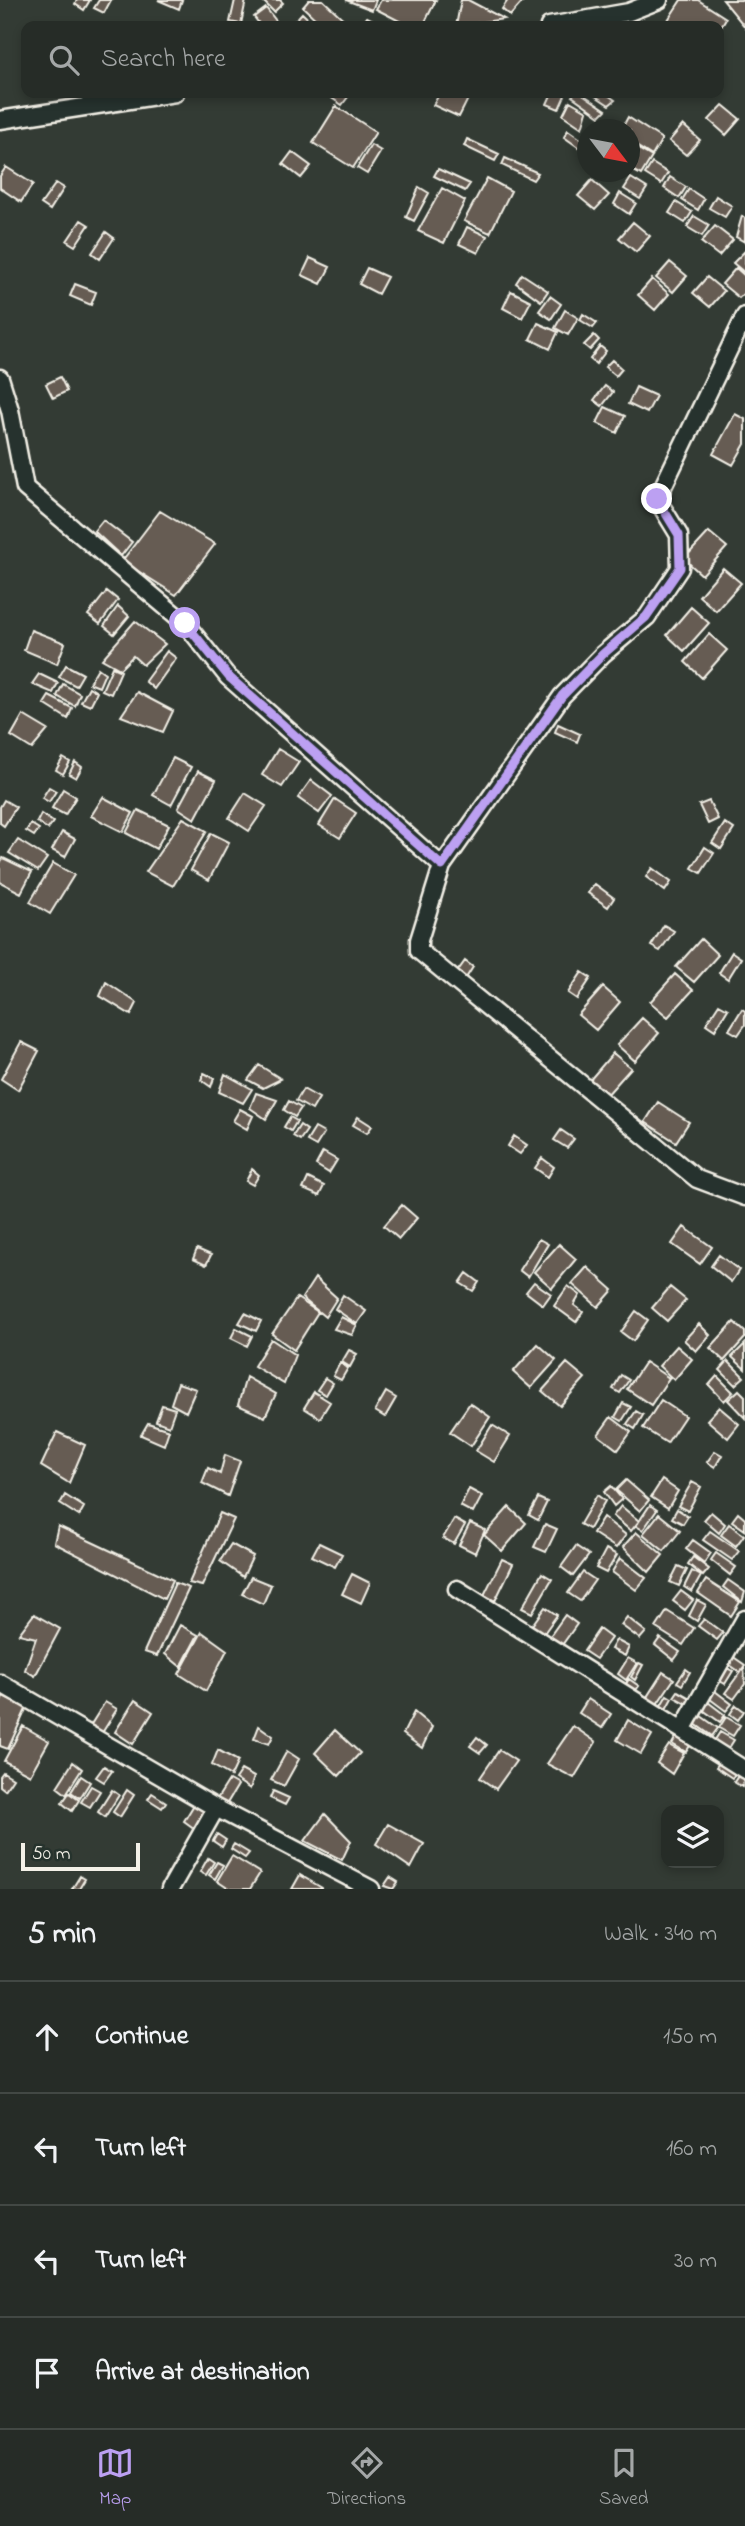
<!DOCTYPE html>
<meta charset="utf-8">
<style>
:root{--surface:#262c27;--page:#323833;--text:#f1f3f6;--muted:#a4a7a7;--line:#424844;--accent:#bca0f2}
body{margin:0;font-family:"Indie Flower",sans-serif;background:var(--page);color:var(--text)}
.controls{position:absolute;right:21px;bottom:21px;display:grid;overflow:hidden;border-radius:14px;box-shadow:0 4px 10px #0003}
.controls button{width:63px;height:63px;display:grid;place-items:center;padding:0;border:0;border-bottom:2px solid var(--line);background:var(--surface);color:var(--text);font:35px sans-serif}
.compass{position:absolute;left:577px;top:119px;width:63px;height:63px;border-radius:50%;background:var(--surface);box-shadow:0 4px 10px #0003;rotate:122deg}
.scale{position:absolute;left:21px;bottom:18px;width:119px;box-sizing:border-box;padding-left:7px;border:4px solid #f4f1e8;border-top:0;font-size:19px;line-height:24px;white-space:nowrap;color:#f4f1e8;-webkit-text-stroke:5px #26332d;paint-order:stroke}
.stop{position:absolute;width:21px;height:21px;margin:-16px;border:5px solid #bca0f2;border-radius:50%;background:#fff}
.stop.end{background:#bca0f2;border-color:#fff;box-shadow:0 2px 7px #0008}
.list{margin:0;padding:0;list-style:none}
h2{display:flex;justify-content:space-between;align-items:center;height:91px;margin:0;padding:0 28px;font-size:30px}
h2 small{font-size:23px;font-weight:400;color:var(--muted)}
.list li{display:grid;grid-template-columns:46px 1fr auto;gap:21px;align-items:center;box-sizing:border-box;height:112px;padding:0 28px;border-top:2px solid var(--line)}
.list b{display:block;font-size:26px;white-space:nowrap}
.list em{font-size:23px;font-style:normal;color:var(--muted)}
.icon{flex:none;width:38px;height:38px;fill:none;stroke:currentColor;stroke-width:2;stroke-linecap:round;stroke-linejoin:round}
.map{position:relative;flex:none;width:745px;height:1889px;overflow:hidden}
.search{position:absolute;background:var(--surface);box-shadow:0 4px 10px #0003;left:21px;right:21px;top:21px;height:77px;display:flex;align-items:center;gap:18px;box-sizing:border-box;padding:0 24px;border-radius:14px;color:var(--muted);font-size:26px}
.sheet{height:539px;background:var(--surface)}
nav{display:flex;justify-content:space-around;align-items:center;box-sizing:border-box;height:98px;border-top:2px solid var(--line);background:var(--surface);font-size:19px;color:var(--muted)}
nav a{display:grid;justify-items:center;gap:4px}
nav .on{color:var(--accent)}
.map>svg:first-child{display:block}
</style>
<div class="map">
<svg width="745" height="1889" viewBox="0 0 745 1889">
<rect width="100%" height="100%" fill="#333b34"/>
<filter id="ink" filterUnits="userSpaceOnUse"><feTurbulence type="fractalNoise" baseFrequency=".0143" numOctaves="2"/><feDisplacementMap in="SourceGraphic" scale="14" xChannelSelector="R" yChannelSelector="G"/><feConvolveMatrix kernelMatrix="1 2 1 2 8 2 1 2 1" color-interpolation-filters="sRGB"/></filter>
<g filter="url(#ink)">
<path fill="#665b52" stroke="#f4f1e8" stroke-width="2" d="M77 0H90L84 10 75 4Z
M99 0H111L104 13 94 8Z
M158 0H182L179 9Z
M235 0H246L241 24 230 22Z
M262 0H280L283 3 274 12Z
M309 0H323L350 25 323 26 303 7Z
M346 0H376L372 10Z
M381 0H436L423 26H409L376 9Z
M461 0H468L504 19 456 26Z
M508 0H524L510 16 502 9Z
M681 0H698L726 18 719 30V26H664Z
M723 0H745V27Z
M266 8 280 26H261L254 17Z
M302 13 316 26H290Z
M367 17 375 21 372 26 362 25Z
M324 93H351L342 105Z
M440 93H471L459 117 433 105Z
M552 93H566L559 109 547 104Z
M575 93H581L606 110 600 116 572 96Z
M591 93H605L615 100 609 105Z
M570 101 587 111 582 128 563 115Z
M723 105 740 119 726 135 709 120Z
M336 106 376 132 353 168 313 143Z
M628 117 662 139 652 156 630 142V130H621Z
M683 125 700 140 686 155 669 141Z
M568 130 588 144V154L564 137Z
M467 139 499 154 495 161 464 146Z
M371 145 381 151 367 174 357 168Z
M633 146 652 157 641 175 630 169V151Z
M292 152 311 166 301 178 283 164Z
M505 158 538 173 533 180 502 165Z
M652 163 668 173 661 184 645 174Z
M6 167 33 184 21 202 0 188V176Z
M438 169 470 184 465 191 434 176Z
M670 177 686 187 679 198 664 188Z
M487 178 511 191 490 233 464 221Z
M631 178 647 188 640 199 624 189Z
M592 180 609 195 595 210 578 196Z
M56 183 64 188 50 210 41 204Z
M419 187 429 193 414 221 406 217Z
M442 188 465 201 444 243 418 231Z
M689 189 704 199 698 210 682 200Z
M620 193 636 203 629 214 614 204Z
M716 196 732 206 725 217 709 208Z
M676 202 692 212 685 223 669 213Z
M694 216 709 225 702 236 687 227Z
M742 216 745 218V242L736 237Z
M81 220 89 225 75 246 67 241Z
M633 222 650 236 636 252 619 238Z
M715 226 733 240 719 256 701 242Z
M467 227 487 236 478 253 459 244Z
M106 232 114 238 100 259 92 253Z
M745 251V273L733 263Z
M310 258 330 267 321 284 302 275Z
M670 262 687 276 673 292 656 278Z
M367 268 387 277 378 294 359 284Z
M736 268 745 276V292L739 298 722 284Z
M522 274 548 291 541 301 516 283Z
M707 277 724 291 710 307 693 293Z
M652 279 669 294 655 310 638 295Z
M75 284 96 292 91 305 70 296Z
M511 291 531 301 522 318 503 308Z
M550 296 561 304 551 319 539 311Z
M565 310 578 318 568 335 555 328Z
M583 314 597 323 593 328 580 320Z
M538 323 558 332 550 349 530 339Z
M594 335 599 340 590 350 584 345Z
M600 346 606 351 596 364 590 359Z
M612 360 622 369 616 376 605 367Z
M60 377 67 391 53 398 46 384Z
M605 386 613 392 602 406 594 400Z
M636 387 656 396 647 413 628 404Z
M605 407 625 416 617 433 597 423Z
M735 414 745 419V444L733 465 713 454Z
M160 511 215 544 176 595 122 561Z
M103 520 132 542 121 556 94 531Z
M709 532 727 547 702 575 684 559Z
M723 568 741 583 716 611 699 596Z
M107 591 118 600 100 624 88 615Z
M118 606 129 616 114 634 104 626Z
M691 607 709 623 684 651 667 635Z
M135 621 165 644 143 665 133 656 120 669 102 659Z
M31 630 65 643 57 664 24 650Z
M709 634 727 650 702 678 685 662Z
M167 651 176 658 154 689 145 681Z
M66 665 83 674 76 686 59 677Z
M112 667 121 671 111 694 102 690Z
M98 668 105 673 99 687 89 683Z
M39 674 58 683 53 693 32 684Z
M63 684 80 694 75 706 57 696Z
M89 687 97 692 90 706 81 702Z
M137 692 173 711 163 732 121 716Z
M49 696 72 708 68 719 44 704Z
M23 715 48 730 32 749 11 736Z
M558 724 580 734 577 742 555 732Z
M278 749 299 762 282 787 262 775Z
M63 758 70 762 63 774 56 770Z
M173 758 191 767 171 805 153 795Z
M75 762 82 767 76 778 69 774Z
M198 771 216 780 195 819 178 808Z
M311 780 332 796 319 813 298 798Z
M49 787 56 791 49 802 42 798Z
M63 789 76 797 65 815 52 808Z
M245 793 266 806 249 831 229 818Z
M103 797 133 813 123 832 91 816Z
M335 799 356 813 340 838 319 825Z
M4 800 16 807 4 826 0 823V807Z
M709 801 718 819 708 824 699 805Z
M138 810 169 825 156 849 126 833Z
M41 814 53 822 48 829 37 822Z
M183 818 207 831 173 886 146 872Z
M725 823 734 829 721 849 712 843Z
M31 824 39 829 34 836 26 831Z
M62 832 75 839 65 857 52 850Z
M211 833 229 842 209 880 191 870Z
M18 840 47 858 38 871 9 853Z
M705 847 714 853 701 873 692 868Z
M3 858 32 872 21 893 0 882V863Z
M53 863 74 875 50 914 30 902Z
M652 868 671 882 665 891 646 877Z
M595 884 614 898 608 907 588 893Z
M664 925 674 931 660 951 651 946Z
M701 939 718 955 694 982 676 967Z
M732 952 741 958 728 979 719 973Z
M465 961 473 967 466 978 457 972Z
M582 972 591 978 577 999 568 993Z
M675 974 693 990 668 1017 650 1002Z
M106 982 137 1003 131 1015 100 996Z
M603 987 620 1002 596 1030 578 1015Z
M719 1004 728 1009 715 1030 706 1024Z
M742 1009 745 1011V1025L738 1035 729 1030Z
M642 1018 659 1033 635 1061 617 1045Z
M21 1042 39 1051 18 1090 1 1079Z
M613 1053 631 1068 606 1096 589 1081Z
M259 1065 281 1079 263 1088 248 1080Z
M204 1073 214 1078 211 1087 201 1080Z
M225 1074 252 1089 243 1103 219 1092Z
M303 1089 319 1098 312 1110 296 1101Z
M256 1093 277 1100 266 1119 250 1108Z
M289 1101 301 1108 295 1117 284 1110Z
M658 1102 689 1122 676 1142 645 1122Z
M240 1109 253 1116 247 1129 233 1121Z
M290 1117 297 1121 291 1131 284 1127Z
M358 1117 372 1126 367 1133 353 1125Z
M300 1125 307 1130 300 1140 293 1136Z
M315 1128 324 1133 316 1146 307 1141Z
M561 1130 574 1139 567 1148 554 1140Z
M514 1136 527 1145 520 1154 508 1146Z
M323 1152 337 1160 329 1173 316 1165Z
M542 1158 554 1167 548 1177 535 1168Z
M252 1169 259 1175 253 1185 246 1181Z
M308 1178 324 1186 319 1196 303 1189Z
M402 1205 417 1218 399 1239 384 1226Z
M684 1227 712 1247 700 1264 672 1244Z
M539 1239 548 1244 528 1277 519 1270Z
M559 1244 576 1259 552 1288 534 1272Z
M197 1249 211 1255 206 1265 193 1259Z
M719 1255 739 1270 731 1282 711 1266Z
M587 1267 613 1290 598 1307 572 1284Z
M467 1273 479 1282 473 1291 460 1283Z
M315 1278 337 1298 325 1317 302 1298Z
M534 1282 551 1294 543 1305 526 1292Z
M568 1286 580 1295 574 1305 583 1312 576 1322 554 1306Z
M670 1287 686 1300 667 1321 652 1308Z
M343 1295 366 1311 357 1324 335 1309Z
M297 1298 318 1312 294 1350 272 1334Z
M636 1311 648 1320 633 1341 621 1332Z
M245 1313 261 1321 256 1331 239 1323Z
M341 1317 357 1325 352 1335 334 1329Z
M734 1322 745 1332V1338L724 1361 710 1348Z
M699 1324 710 1335 696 1351 684 1340Z
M236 1328 252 1336 247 1346 231 1338Z
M271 1339 295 1355 284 1384 254 1366Z
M538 1344 556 1360 531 1388 513 1372Z
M745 1344V1369L732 1357Z
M677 1346 692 1359 674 1380 659 1366Z
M349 1350 357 1354 350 1367 342 1362Z
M728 1361 744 1377 735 1385 720 1370Z
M645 1362 669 1378 651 1405 627 1389Z
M340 1363 348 1368 341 1380 333 1376Z
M567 1363 585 1378 560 1406 542 1391Z
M621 1375 629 1380 620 1393 613 1389Z
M717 1376 733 1392 724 1401 709 1385Z
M246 1377 276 1394 265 1417 238 1405Z
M325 1378 333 1383 326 1395 317 1390Z
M178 1383 196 1389 186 1412 171 1404Z
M739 1390 745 1396V1418L728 1400Z
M314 1392 330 1402 320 1418 304 1408Z
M386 1392 396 1398 385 1417 375 1411Z
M661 1400 685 1416 667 1443 643 1428Z
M470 1403 490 1417 471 1446 450 1432Z
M623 1403 631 1407 622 1421 615 1417Z
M162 1405 175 1409 169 1426 156 1421Z
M719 1407 739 1424 728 1438 707 1420Z
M636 1411 643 1415 635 1429 627 1424Z
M611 1417 631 1432 618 1450 598 1435Z
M148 1423 169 1430 164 1445 141 1435Z
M492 1425 510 1436 494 1462 476 1451Z
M57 1432 85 1445 69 1483 41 1466Z
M715 1451 722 1455 715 1467 707 1462Z
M225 1455 240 1461 228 1496 202 1483 208 1468 220 1474Z
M626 1480 649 1500 640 1511 616 1490Z
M662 1480 678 1491 668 1508 651 1497Z
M692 1482 701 1487 688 1511 678 1506Z
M611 1486 622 1499 614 1506 604 1492Z
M469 1489 482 1496 473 1513 460 1506Z
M65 1495 84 1507 79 1516 60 1504Z
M597 1495 605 1501 589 1529 580 1524Z
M538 1498 547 1502 538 1520 529 1515Z
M650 1505 657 1510 643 1530 636 1526Z
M621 1506 639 1521 631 1531 613 1516Z
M509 1507 526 1523 502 1551 484 1535Z
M677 1509 688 1516 683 1524 672 1518Z
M711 1512 725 1524 719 1533 704 1520Z
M220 1513 234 1519 202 1586 189 1583Z
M738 1513 745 1519V1530L732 1521Z
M659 1514 680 1531 664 1551 643 1534Z
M603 1517 626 1535 616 1548 593 1533Z
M454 1519 465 1525 454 1544 443 1538Z
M470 1523 485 1530 475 1553 459 1545Z
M545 1524 557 1529 546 1552 534 1547Z
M729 1524 744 1535 736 1546 721 1535Z
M58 1526 173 1580 164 1599 54 1543Z
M710 1531 739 1551 732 1560 703 1540Z
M636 1532 663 1555 649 1572 623 1547Z
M693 1540 711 1553 704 1563 686 1549Z
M319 1543 342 1554 335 1567 312 1556Z
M231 1544 253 1556 243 1577 220 1561Z
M576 1546 589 1555 573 1576 561 1567Z
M606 1549 617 1555 606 1573 596 1568Z
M716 1553 736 1567 730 1575 711 1560Z
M693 1557 709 1569 703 1576 688 1564Z
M620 1558 646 1578 636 1590 612 1572Z
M502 1559 513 1564 495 1601 484 1595Z
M678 1566 687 1570 679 1586 670 1582Z
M692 1571 701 1576 692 1592 684 1587Z
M583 1572 595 1580 580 1601 568 1593Z
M542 1573 552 1579 532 1613 522 1608Z
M352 1574 370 1583 361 1603 342 1594Z
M251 1577 271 1585 263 1604 242 1594Z
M706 1580 740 1602 731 1616 698 1593Z
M728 1580 745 1592 742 1602 723 1587Z
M175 1583 189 1588 157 1656 144 1652Z
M681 1591 693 1600 685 1610 673 1601Z
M697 1600 706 1605 697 1621 689 1616Z
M545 1607 557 1615 542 1636 530 1628Z
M667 1611 694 1628 683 1645 656 1628Z
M34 1614 60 1629 35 1676 25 1670 36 1638 19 1634Z
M565 1615 577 1624 562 1645 550 1636Z
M627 1617 646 1632 640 1639 621 1625Z
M704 1619 723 1633 717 1640 698 1626Z
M180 1625 198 1635 181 1667 165 1654Z
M599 1629 611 1638 596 1659 584 1651Z
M202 1632 227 1650 206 1691 179 1674Z
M660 1638 680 1652 674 1660 655 1645Z
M616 1640 629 1647 625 1656 611 1649Z
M732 1656 745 1665 740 1672 727 1663Z
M628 1658 637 1663 626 1680 618 1674Z
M639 1663 643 1665 635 1680 631 1677Z
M723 1666 733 1671 725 1684 715 1678Z
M744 1667 745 1684 734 1699 725 1693Z
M686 1669 690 1672 682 1685 677 1682Z
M663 1672 674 1679 655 1707 645 1700Z
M629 1679 639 1686 633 1694 624 1687Z
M678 1691 690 1698 687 1704 674 1697Z
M715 1691 732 1704 726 1711 710 1699Z
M667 1695 672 1698 665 1711 660 1707Z
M3 1696 27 1707 8 1749 0 1746V1703Z
M588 1699 611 1714 602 1728 579 1713Z
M135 1700 153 1712 133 1744 115 1732Z
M105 1702 117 1709 102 1733 90 1726Z
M708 1702 725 1715 720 1722 703 1710Z
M736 1705 744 1711 738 1720 730 1714Z
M414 1712 432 1727 422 1748 403 1734Z
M701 1716 718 1728 712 1736 695 1724Z
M726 1717 740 1725 733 1736 719 1728Z
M628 1720 652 1735 641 1754 617 1740Z
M23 1726 49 1741 30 1775 4 1761Z
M259 1726 273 1736 269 1744 254 1739Z
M573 1726 596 1742 574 1778 547 1764Z
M335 1730 360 1753 339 1776 315 1753Z
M679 1732 693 1741 686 1752 672 1744Z
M720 1732 734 1740 727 1751 713 1743Z
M477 1737 487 1745 480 1753 470 1746Z
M669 1745 684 1753 672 1774 657 1763Z
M218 1750 238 1761 231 1776 212 1765Z
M499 1750 516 1761 496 1789 480 1778Z
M287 1751 299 1759 284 1786 271 1780Z
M723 1758 739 1769 732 1778 716 1767Z
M73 1762 82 1769 66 1794 57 1787Z
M104 1766 112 1771 104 1782 96 1777Z
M241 1770 254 1777 250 1789 235 1779Z
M3 1772 13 1778 5 1790 0 1786V1776Z
M740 1773 745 1777 742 1787 734 1782Z
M81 1776 90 1782 80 1798 71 1792Z
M229 1780 238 1785 226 1805 217 1799Z
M91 1786 100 1791 90 1807 81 1802Z
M112 1790 119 1795 105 1817 98 1812Z
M127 1790 134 1795 120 1817 113 1812Z
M273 1791 289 1798 285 1805 270 1798Z
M69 1793 79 1800 72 1811 62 1803Z
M152 1793 166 1802 162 1808 148 1799Z
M195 1803 205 1808 195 1829 184 1821Z
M325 1814 351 1841 342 1860 305 1841Z
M388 1824 424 1844 411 1868 376 1844Z
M217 1834 226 1840 222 1847 213 1841Z
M234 1844 249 1853 245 1858 231 1849Z
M232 1856 260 1873 250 1889H229L217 1881Z
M208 1858 214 1862 206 1875 200 1872Z
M217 1862 223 1865 215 1879 209 1875Z
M300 1875 322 1888V1889H292Z
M80 1876 85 1879 79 1889H72Z
M390 1877 398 1882 393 1889 384 1886Z"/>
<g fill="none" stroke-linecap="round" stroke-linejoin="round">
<defs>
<path id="minor" d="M549 26 629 12 659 0
M0 120 175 93
M0 378 10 410 25 488 185 623 228 677 442 866 419 940V951L697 1179 745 1197
M442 866 562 696 603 654 647 617 680 568 679 535 657 499 745 316
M457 1589 682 1730
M745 1619 682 1730 745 1770
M0 1683 216 1808 371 1889
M170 1889 216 1808"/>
</defs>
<use href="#minor" stroke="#f4f1e8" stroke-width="21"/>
<use href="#minor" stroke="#26332d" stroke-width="16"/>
</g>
</g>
<g fill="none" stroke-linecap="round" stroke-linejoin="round" filter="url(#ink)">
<path stroke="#bca0f2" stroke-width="9" d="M185 623 229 677 442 866 562 696 603 654 646 617 680 568 679 535 657 499"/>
</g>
</svg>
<div class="controls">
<button><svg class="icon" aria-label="layers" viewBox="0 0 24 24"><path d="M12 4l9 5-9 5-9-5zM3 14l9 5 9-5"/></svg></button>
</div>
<svg class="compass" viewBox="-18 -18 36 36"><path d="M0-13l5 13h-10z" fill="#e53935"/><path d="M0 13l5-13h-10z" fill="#a4a7a7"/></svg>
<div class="scale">50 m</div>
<div class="stop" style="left:185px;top:623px"></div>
<div class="stop end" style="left:657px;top:499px"></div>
<div class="search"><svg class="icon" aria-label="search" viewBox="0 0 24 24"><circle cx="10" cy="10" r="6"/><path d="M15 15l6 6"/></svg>Search here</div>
</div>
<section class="sheet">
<h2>5 min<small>Walk · 340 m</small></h2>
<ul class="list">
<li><svg class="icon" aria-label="ahead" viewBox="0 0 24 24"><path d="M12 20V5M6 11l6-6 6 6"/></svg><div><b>Continue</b></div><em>150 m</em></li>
<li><svg class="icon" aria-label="left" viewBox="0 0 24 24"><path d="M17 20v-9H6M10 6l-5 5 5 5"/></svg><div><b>Turn left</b></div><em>160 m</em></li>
<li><svg class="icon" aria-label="left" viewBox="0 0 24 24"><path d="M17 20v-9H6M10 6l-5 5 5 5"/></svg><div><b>Turn left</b></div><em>30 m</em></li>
<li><svg class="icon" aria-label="arrive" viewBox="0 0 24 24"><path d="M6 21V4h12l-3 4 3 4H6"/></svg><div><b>Arrive at destination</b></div></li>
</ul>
</section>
<nav>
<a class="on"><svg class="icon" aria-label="map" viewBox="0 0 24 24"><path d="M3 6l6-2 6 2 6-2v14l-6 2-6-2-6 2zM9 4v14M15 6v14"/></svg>Map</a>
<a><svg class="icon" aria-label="directions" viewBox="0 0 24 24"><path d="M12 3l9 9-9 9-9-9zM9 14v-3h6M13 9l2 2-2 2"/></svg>Directions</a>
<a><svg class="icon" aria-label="saved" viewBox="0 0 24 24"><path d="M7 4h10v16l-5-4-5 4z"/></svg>Saved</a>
</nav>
